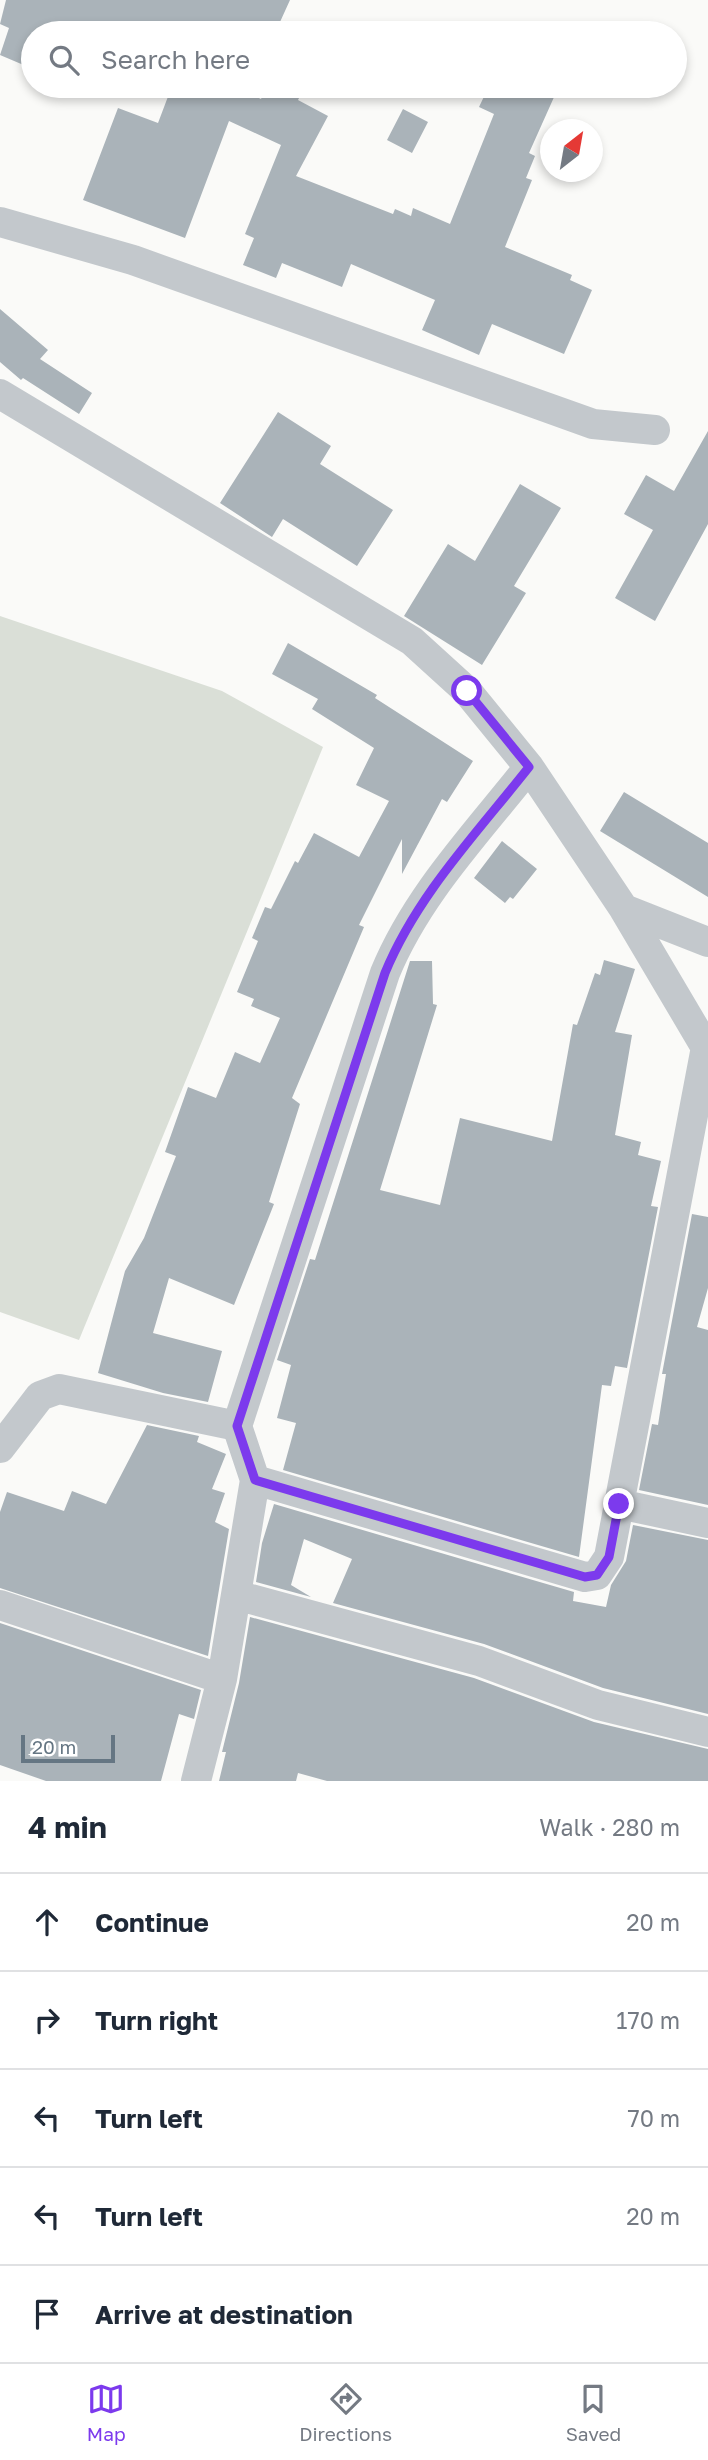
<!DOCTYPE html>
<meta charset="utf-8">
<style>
:root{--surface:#fff;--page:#f2f2f3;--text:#1f2937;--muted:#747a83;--line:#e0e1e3;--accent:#7c3aed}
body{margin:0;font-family:"Golos Text",sans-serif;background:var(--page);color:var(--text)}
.compass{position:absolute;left:540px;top:119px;width:63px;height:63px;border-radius:50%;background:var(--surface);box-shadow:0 4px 10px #0003;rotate:31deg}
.scale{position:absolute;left:21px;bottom:18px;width:94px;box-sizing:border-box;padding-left:7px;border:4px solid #657683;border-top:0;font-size:19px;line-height:24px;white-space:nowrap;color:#657683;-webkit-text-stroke:5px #fff;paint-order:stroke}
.stop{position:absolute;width:21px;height:21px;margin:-16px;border:5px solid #7c3aed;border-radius:50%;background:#fff}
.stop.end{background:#7c3aed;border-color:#fff;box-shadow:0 2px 7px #0008}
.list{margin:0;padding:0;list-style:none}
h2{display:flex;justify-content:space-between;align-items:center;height:91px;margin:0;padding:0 28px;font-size:30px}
h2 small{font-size:23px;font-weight:400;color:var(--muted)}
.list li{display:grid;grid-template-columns:46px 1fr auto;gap:21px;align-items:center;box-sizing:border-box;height:98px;padding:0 28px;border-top:2px solid var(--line)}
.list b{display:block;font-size:26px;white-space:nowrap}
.list em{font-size:23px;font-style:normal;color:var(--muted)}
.icon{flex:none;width:38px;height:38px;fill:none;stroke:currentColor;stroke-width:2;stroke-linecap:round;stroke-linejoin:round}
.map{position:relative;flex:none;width:708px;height:1781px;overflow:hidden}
.search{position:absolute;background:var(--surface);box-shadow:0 4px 10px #0003;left:21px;right:21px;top:21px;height:77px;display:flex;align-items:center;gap:18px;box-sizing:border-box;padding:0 24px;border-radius:38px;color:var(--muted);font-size:26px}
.sheet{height:581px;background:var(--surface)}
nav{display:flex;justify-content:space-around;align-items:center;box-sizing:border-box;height:98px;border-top:2px solid var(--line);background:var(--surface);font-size:19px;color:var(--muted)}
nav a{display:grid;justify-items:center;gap:4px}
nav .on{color:var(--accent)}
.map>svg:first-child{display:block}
</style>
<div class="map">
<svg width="708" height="1781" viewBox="0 0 708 1781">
<rect width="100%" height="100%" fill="#fafaf8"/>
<path fill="#dadfd7" d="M0 616 222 691 323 747 79 1340 0 1312Z"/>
<path fill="#aab3b9" d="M6 0H290L275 33H33V69L0 55 9 28 0 24Z
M172 86H232L261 99 267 86H305L298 100 328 116 296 176 393 214 395 209 411 216 413 208 450 224 494 114 479 107 489 86H559L529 153 535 156 526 178 532 180 505 247 572 275 570 280 592 290 564 354 492 324 479 355 422 330 435 300 351 264 342 287 282 263 276 278 243 265 254 238 245 234 281 145 229 121 185 238 83 200 118 108 158 123Z
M403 109 428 122 412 153 387 140Z
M0 309 48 350 40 359 92 393 79 414 23 378 21 380 0 362Z
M278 412 331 446 320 464 393 510 357 566 283 519 272 537 220 503Z
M708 431V524L655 621 615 598 653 530 624 514 646 475 674 491Z
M520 484 561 508 514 586 526 593 482 665 404 616 448 544 475 561Z
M288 643 377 695 375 698 473 761 447 802 442 799 402 874V839L359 925 364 927 292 1098 300 1104 269 1202 274 1204 234 1305 169 1278 153 1333 222 1351 208 1402 163 1393 98 1373 125 1271 144 1238 176 1156 165 1152 188 1087 216 1098 235 1052 260 1063 280 1018 251 1006 254 999 237 992 258 941 252 938 265 907 271 909 295 861 298 863 314 833 359 857 389 801 356 785 374 748 312 709 318 699 272 674Z
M624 792 708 843V897L600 831Z
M502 841 537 869 513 899 510 897 505 903 474 878Z
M604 960 635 969 615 1032 632 1035 615 1135 641 1142 638 1155 661 1161 651 1206 658 1207 627 1368 615 1366 611 1386 602 1385 579 1557 283 1470 296 1423 277 1418 291 1365 277 1360 310 1259 315 1260 410 961H432L433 1004 437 1005 380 1190 440 1205 460 1118 552 1141 573 1024 577 1025 595 973 600 975Z
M692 1214 708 1217V1288L697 1327 708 1330V1505L639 1490 652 1424 658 1425 666 1374H662Z
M147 1425 199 1436 197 1442 226 1454 212 1489 225 1493 215 1522 229 1529 208 1656 0 1588V1512L7 1492 64 1511 72 1491 106 1504Z
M274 1504 574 1592 573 1601 606 1607 611 1585 626 1561 633 1525 708 1540V1714L603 1688 484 1644 333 1603 352 1559 304 1539 291 1585 311 1597 256 1582 262 1543Z
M250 1617 474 1678 594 1722 708 1749V1781H327L298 1773 296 1781H219L226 1752H222L239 1683Z
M0 1623 201 1690 194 1719 179 1714 161 1781H46L0 1765Z"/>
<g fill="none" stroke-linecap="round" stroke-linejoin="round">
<path stroke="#c3c8cc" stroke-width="30" d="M0 222 133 260 593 424 655 430
M0 394 412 641 467 691 529 767 624 909 708 1051
M624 909 708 942
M0 1448 40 1396 59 1389 237 1426
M255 1480 585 1577 597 1575 609 1557 706 1047
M619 1504 708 1523
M236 1595 479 1661 598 1705 708 1732
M0 1605 222 1679
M196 1781 222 1679 255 1480 237 1426 385 973C417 895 477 833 529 767"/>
</g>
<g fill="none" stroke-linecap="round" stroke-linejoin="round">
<path stroke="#7c3aed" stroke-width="9" d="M467 691 529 767C477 833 417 895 385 973L237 1426 255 1480 585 1577 597 1575 609 1557 619 1504"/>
</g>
</svg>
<svg class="compass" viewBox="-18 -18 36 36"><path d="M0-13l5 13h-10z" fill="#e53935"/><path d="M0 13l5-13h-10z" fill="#747a83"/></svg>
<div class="scale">20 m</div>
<div class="stop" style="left:467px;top:691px"></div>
<div class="stop end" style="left:619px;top:1504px"></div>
<div class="search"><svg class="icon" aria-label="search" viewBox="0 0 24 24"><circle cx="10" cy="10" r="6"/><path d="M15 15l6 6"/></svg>Search here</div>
</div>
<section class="sheet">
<h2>4 min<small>Walk · 280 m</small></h2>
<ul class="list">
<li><svg class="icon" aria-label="ahead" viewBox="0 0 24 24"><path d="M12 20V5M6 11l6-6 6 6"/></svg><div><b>Continue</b></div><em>20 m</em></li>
<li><svg class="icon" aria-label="right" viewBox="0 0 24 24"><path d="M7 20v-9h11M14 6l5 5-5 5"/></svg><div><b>Turn right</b></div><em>170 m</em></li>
<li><svg class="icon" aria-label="left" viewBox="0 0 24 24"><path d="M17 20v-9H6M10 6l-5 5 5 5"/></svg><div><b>Turn left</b></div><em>70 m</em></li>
<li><svg class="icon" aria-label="left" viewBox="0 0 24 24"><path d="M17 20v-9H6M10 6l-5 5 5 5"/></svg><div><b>Turn left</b></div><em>20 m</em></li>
<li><svg class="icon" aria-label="arrive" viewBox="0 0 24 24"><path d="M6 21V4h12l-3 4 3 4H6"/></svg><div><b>Arrive at destination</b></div></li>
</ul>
</section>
<nav>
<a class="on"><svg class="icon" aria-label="map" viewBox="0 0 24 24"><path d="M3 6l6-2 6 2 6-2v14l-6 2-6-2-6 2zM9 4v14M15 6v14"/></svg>Map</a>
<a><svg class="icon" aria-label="directions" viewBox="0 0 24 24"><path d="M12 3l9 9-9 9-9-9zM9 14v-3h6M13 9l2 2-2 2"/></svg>Directions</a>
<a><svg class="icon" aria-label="saved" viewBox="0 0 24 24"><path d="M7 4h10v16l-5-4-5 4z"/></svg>Saved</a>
</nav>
